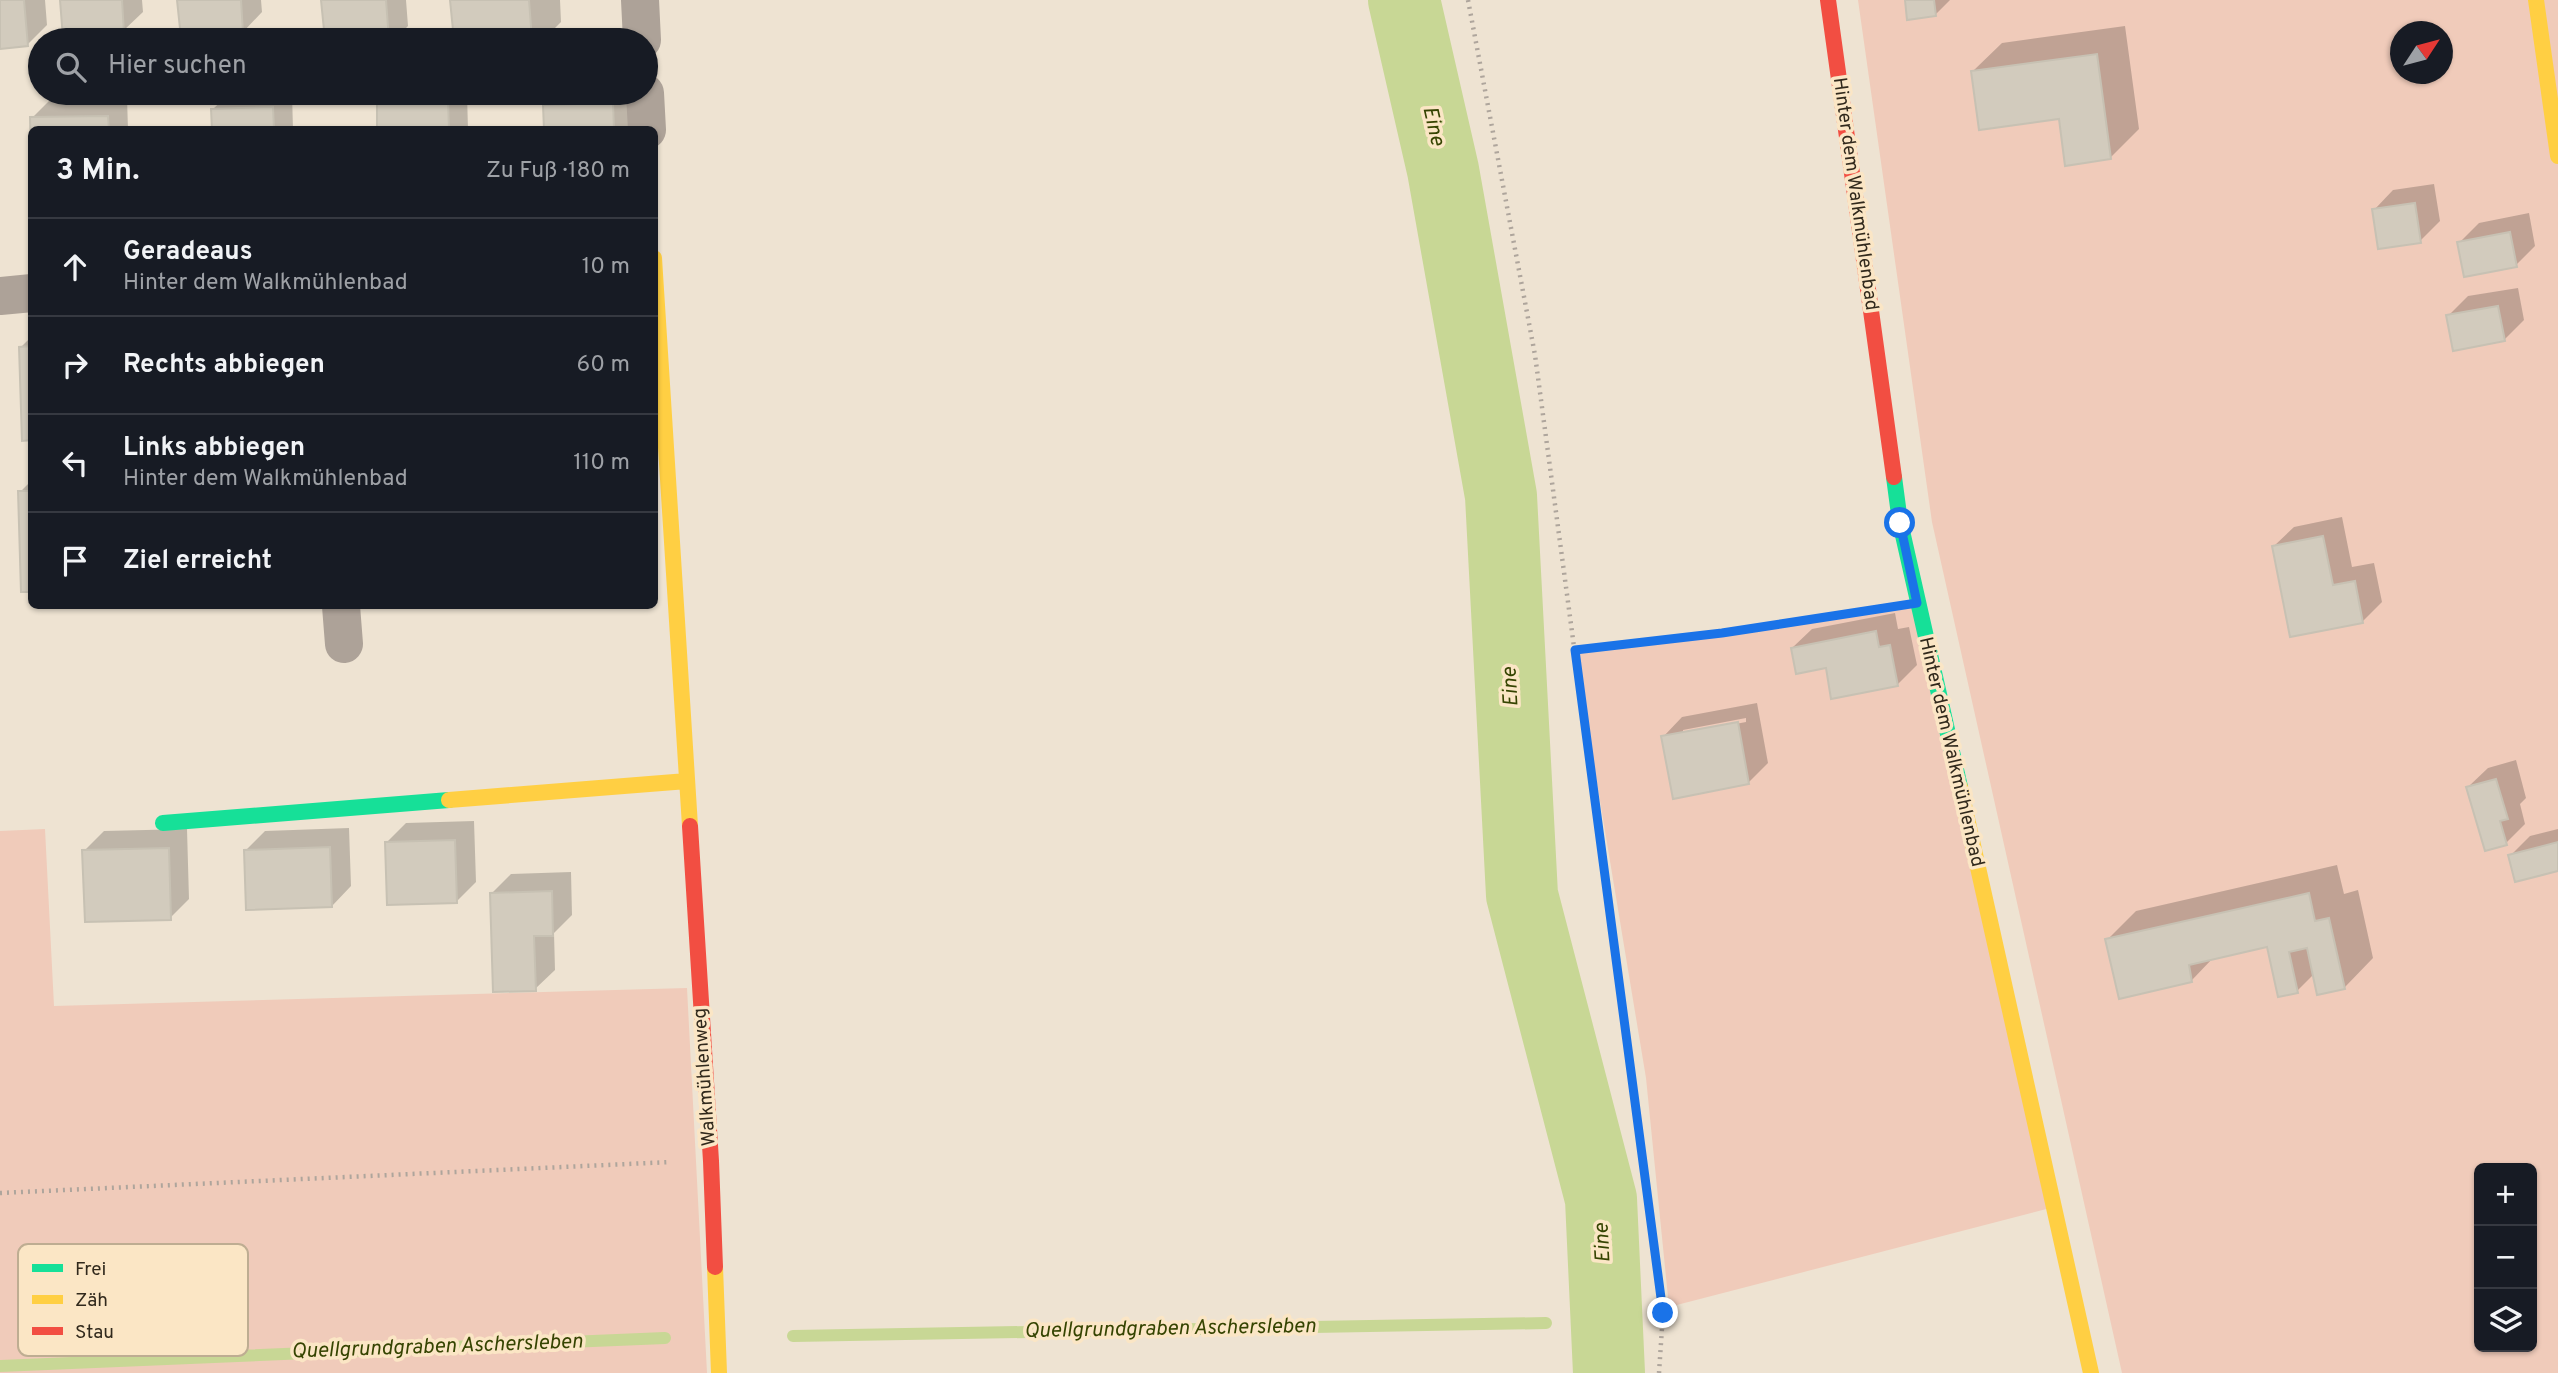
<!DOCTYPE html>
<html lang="de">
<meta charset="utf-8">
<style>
:root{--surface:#171b24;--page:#20242c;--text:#f1f3f6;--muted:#9ea1a6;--line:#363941}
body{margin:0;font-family:Overpass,sans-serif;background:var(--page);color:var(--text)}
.controls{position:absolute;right:21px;bottom:21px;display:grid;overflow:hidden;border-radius:10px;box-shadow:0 2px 5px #0004}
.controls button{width:63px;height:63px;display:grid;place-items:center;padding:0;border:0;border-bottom:2px solid var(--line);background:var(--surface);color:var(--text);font:35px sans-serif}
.compass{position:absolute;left:2390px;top:21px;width:63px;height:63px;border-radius:50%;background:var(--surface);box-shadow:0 2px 5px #0004;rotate:54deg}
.stop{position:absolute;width:21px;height:21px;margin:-16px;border:5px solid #1a73e8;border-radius:50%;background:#fff}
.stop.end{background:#1a73e8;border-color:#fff;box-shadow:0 2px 7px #0008}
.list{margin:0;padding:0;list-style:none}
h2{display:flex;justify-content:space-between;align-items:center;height:91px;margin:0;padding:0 28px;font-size:30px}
h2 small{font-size:23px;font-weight:400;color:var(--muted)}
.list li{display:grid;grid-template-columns:46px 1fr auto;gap:21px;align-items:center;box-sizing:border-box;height:98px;padding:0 28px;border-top:2px solid var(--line)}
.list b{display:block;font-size:26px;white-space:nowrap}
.list p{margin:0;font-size:23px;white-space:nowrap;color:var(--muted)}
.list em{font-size:23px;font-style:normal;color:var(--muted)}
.icon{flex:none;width:38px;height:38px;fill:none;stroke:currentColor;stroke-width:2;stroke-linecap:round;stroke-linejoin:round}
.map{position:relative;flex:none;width:2558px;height:1373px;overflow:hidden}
.search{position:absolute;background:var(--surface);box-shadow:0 2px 5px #0004;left:28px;top:28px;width:630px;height:77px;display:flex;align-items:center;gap:18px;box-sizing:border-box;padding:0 24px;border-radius:38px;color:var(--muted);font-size:26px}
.panel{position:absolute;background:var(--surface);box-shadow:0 2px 5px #0004;left:28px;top:126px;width:630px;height:483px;border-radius:10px}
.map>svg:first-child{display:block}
</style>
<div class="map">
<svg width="2558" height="1373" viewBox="0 0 2558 1373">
<rect width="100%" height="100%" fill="#eee3d2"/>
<path fill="#f0cbba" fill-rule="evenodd" d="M1858 0H2558V1373H2122L1932 522ZM2400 32H2442V74H2400ZM2479 1168H2532V1347H2479Z
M1918 602 2054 1207 1669 1307 1646 1078 1575 650 1722 633Z
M45 829 54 1006 687 988 707 1373H0V831Z"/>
<path fill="#0003" fill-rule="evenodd" d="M0 0H45L47 25 27 45 0 47Z
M62 0H142L143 12 123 31Z
M179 0H261L262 12 243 32Z
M323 0H406L408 26 394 40H326Z
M452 0H560L561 22 543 40H455Z
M1907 0H1950L1936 14Z
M2125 26 2139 129 2110 158 2060 117 1973 71 2002 43Z
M230 93H292L293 130H213V109Z
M388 93H467L468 130H380L379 102Z
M558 93H642L643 130H546L545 106Z
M127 97 128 130H32V118L51 99Z
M2434 184 2440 221 2420 241 2374 210 2393 190Z
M2529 213 2535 246 2516 265 2459 243 2479 223Z
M2518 288 2524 320 2504 340 2448 316 2468 296Z
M32 336V439L21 347Z
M32 480V590L20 492Z
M2342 517 2352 567 2374 563 2382 602 2362 622 2274 546 2294 527Z
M1895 613 1898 629 1909 627 1917 665 1897 685 1827 666 1792 648 1812 629Z
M1757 703 1768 763 1748 783 1663 737 1682 717ZM1746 718V722L1683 734V730Z
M2516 760 2526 798 2520 804 2525 824 2506 843 2468 787 2488 768Z
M474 821 476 882 457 901 387 842 406 823Z
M349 828 351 886 332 906 246 850 265 831Z
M187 829 189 899 170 918 84 851 104 831Z
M2558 829V869L2510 856 2530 836Z
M2337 865 2344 894 2358 890 2373 958 2345 987 2319 993 2314 974 2297 991 2268 945 2214 957 2192 980 2107 940 2136 911Z
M571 872 572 915 554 933 555 970 535 989 492 893 511 874Z"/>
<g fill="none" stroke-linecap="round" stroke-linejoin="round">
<path stroke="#c8d795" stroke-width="12" d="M793 1336 1546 1323
M0 1366 665 1338"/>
<path stroke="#c8d795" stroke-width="72" d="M1404 0 1443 170 1501 496 1522 895 1601 1199 1609 1373"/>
</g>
<path fill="#d2cbbd" stroke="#c7c1b3" stroke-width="2" d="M0 0H24L28 46 0 49Z
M60 0H122L124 33 63 38Z
M177 0H241L243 33 181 38Z
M321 0H386L389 40H325Z
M450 0H529L532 40H454Z
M1905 0H1934L1936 16 1907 20Z
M2097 54 2111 159 2065 166 2059 119 1979 130 1971 71Z
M448 100 449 130H377V102Z
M613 103 614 130H544L543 105Z
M273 107 274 130H212L211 109Z
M108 116 109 130H32L31 163 30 117Z
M2415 203 2421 243 2378 249 2372 209Z
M2510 232 2517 267 2464 277 2457 242Z
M2498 306 2505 341 2453 351 2446 315Z
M32 346V440L22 441 19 347Z
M18 491H32V592H21Z
M2323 536 2333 585 2355 581 2363 623 2290 637 2272 546Z
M1876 631 1879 647 1890 645 1898 686 1831 699 1826 668 1796 674 1791 648Z
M1738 722 1749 784 1673 799 1661 736Z
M2496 779 2508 819 2500 821 2507 845 2485 851 2466 787Z
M455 840 457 903 387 905 385 842Z
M2558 842V871L2515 882 2508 855Z
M330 847 332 907 246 910 244 850Z
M169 848 171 920 85 922 82 850Z
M552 891 553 936H534L536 991 493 992 490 893Z
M2309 893 2315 921 2329 918 2345 989 2317 995 2307 948 2289 952 2298 993 2278 997 2267 947 2189 965 2192 982 2119 999 2105 939Z"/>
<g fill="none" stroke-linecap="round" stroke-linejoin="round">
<path stroke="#aea59c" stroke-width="4.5" stroke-dasharray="2 5" stroke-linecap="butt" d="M1468 0 1535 355 1663 1313 1659 1373
M1575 650 1722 633 1879 608
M0 1193 671 1162"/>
<path stroke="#ada298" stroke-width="38" d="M640 0 642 40
M645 93 647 130
M0 296 32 293
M341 606 344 644"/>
<path stroke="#16e098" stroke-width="16" d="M1894 477 1900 522 1960 787
M163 823 449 800"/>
<path stroke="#ffcf43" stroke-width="16" d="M2536 0 2558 156
M654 258 690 826
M1960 787 2091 1373
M449 800 687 781
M715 1267 719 1373"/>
<path stroke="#f24e42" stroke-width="16" d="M1828 0 1894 477
M690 826 711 1161 715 1267"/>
</g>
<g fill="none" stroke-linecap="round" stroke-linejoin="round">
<path stroke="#1a73e8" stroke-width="9" d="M1663 1313 1575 650 1722 633 1917 603 1900 523"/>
</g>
<g text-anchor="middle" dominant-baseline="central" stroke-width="7" stroke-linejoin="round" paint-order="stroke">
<g font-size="19" fill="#31291c" stroke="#fbe6c5">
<text transform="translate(1855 194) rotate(82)">Hinter dem Walkmühlenbad</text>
<text transform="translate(1951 752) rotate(77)">Hinter dem Walkmühlenbad</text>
<text transform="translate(705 1077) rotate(-94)">Walkmühlenweg</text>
</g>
<g font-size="21" font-style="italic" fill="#354401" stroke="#fbe6c5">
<text transform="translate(1433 126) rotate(77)">Eine</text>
<text transform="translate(1511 687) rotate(-93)">Eine</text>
<text transform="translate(1603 1243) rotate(-93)">Eine</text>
<text transform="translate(1170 1329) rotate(-1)">Quellgrundgraben Aschersleben</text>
<text transform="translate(437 1347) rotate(-2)">Quellgrundgraben Aschersleben</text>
</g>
</g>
<rect x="18" y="1244" width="230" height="112" rx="10" fill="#fbe6c5" stroke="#bead92" stroke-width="2"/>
<rect x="32" y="1264" width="31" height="8" fill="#16e098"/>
<rect x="32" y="1295" width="31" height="9" fill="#ffcf43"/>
<rect x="32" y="1327" width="31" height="8" fill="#f24e42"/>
<g font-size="19" fill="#31291c">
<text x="75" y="1275">Frei</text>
<text x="75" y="1306">Zäh</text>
<text x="75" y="1338">Stau</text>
</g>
</svg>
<div class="controls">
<button>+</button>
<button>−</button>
<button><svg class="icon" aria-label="layers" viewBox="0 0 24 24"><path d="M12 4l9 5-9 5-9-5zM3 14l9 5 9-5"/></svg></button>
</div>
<svg class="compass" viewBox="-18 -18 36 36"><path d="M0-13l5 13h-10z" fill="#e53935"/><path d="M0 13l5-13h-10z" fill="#9ea1a6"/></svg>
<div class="stop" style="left:1900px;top:523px"></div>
<div class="stop end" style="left:1663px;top:1313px"></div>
<div class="search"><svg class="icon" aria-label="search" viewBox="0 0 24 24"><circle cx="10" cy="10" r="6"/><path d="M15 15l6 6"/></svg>Hier suchen</div>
<section class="panel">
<h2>3 Min.<small>Zu Fuß · 180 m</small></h2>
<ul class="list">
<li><svg class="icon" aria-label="ahead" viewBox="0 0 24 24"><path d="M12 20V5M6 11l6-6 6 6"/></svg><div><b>Geradeaus</b><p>Hinter dem Walkmühlenbad</p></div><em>10 m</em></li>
<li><svg class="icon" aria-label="right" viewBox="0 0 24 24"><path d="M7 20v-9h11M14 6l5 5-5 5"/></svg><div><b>Rechts abbiegen</b></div><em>60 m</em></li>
<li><svg class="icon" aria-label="left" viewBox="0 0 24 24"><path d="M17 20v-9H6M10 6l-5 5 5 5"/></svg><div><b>Links abbiegen</b><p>Hinter dem Walkmühlenbad</p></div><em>110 m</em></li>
<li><svg class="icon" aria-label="arrive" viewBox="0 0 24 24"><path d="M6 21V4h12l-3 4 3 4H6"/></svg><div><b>Ziel erreicht</b></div></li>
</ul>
</section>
</div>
